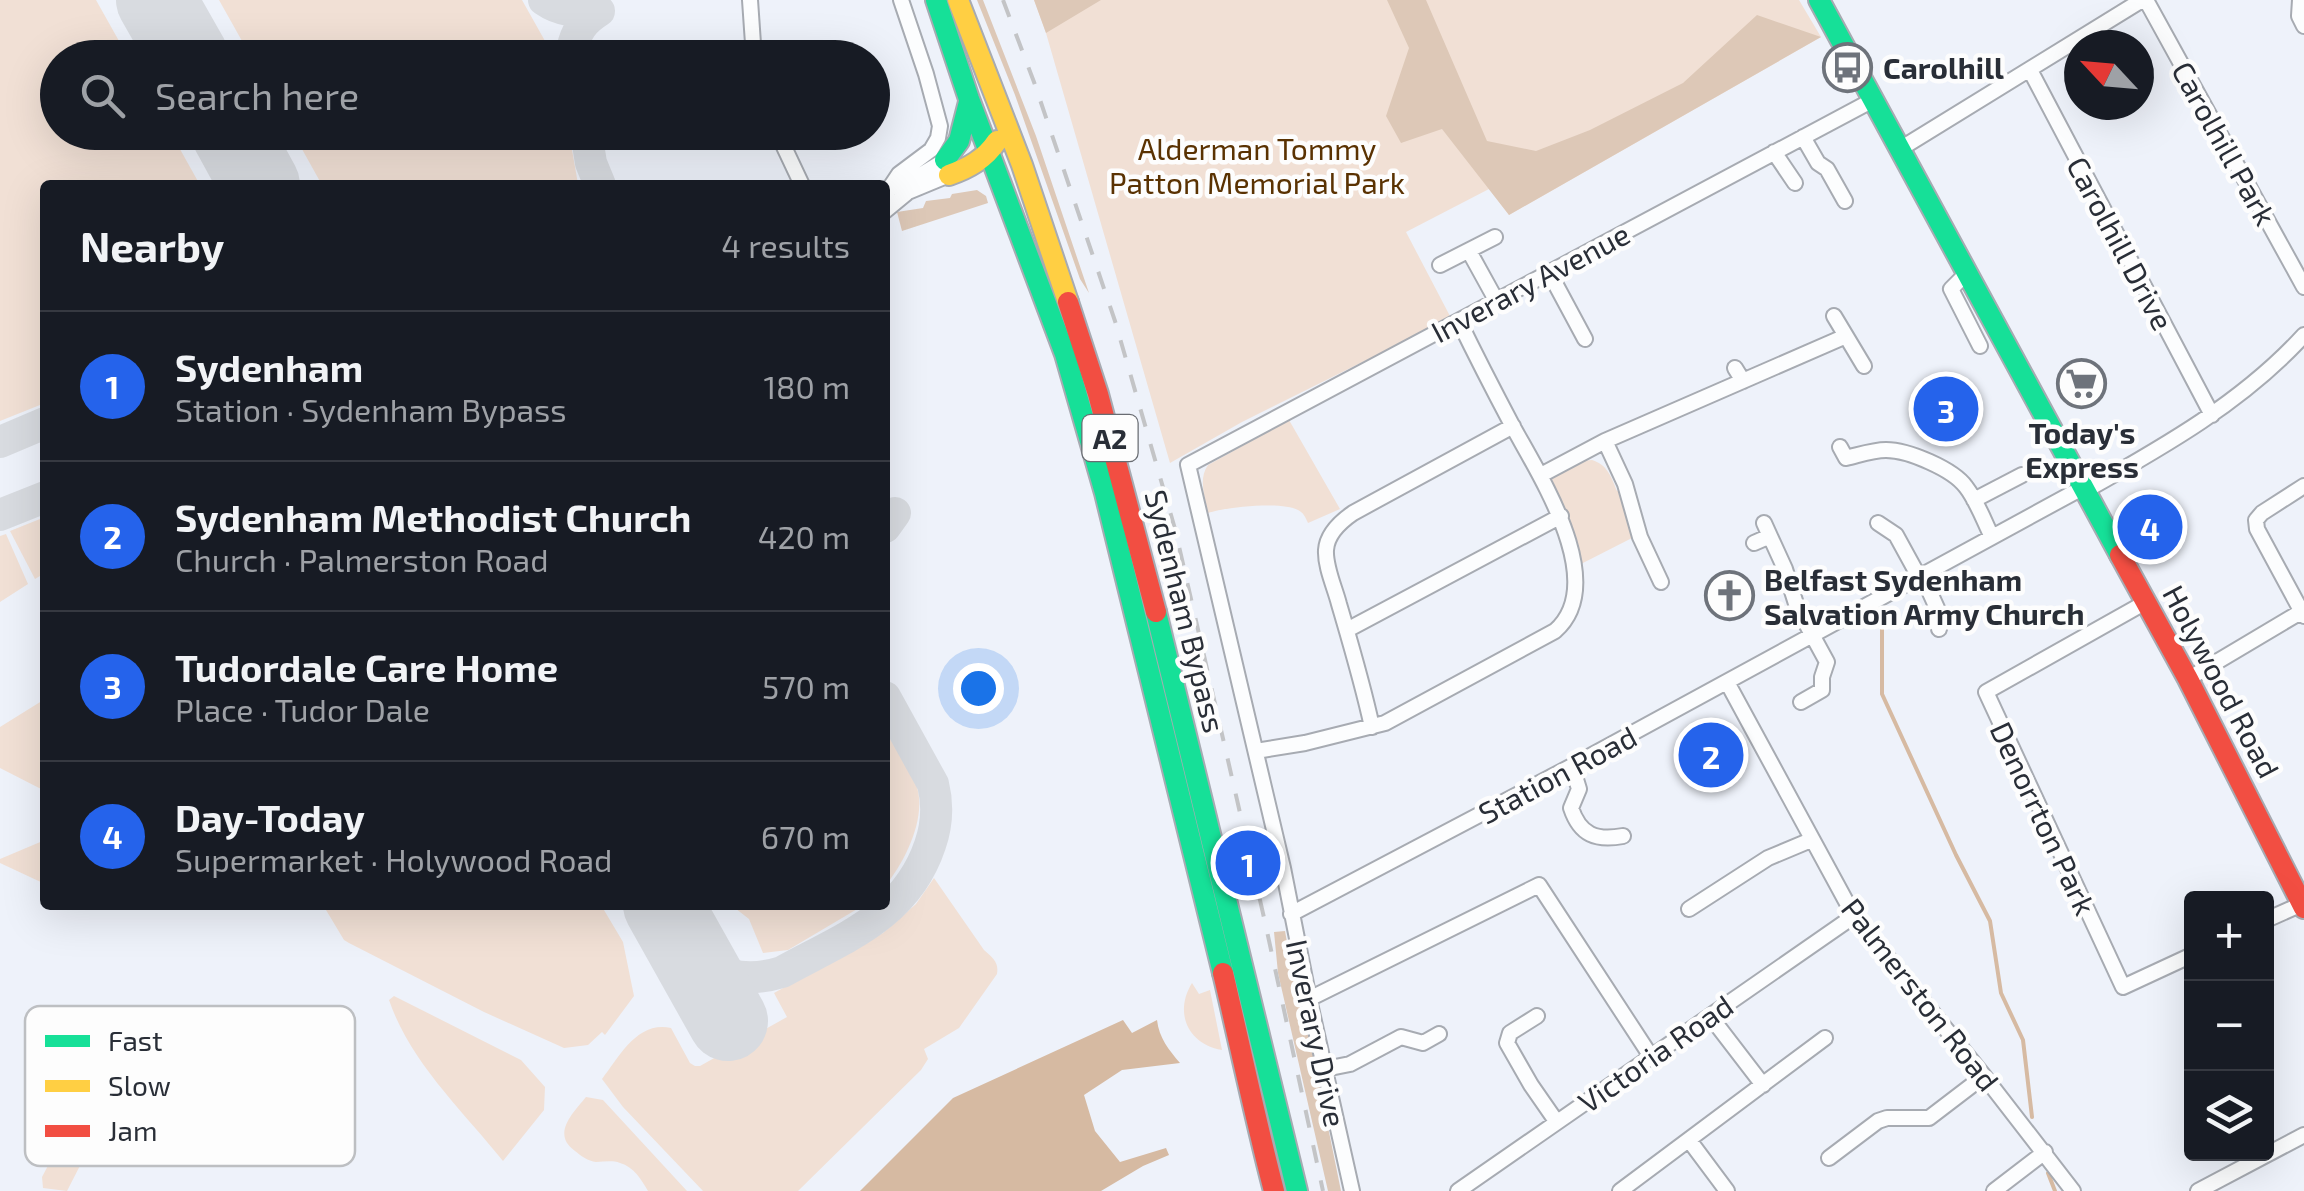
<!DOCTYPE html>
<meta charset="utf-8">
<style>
:root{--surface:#171b24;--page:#242831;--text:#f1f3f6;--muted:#9ea1a6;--line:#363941;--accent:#2563eb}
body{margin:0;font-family:"Exo 2",sans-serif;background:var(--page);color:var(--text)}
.controls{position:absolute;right:30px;bottom:30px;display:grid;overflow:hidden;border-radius:10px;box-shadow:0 10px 40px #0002}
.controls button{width:90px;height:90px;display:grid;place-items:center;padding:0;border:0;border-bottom:2px solid var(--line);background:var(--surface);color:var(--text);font:50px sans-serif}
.compass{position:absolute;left:2064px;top:30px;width:90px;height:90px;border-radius:50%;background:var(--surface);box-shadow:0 10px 40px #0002;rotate:296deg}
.you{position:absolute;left:978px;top:688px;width:35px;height:35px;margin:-25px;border:8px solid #fff;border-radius:50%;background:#1a73e8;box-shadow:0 0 0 15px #1a73e833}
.badge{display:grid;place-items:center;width:65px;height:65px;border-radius:50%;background:var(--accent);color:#fff;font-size:32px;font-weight:700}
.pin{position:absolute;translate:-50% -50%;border:5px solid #fff;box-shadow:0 2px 10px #0006}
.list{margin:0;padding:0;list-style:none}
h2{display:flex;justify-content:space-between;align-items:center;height:130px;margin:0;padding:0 40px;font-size:42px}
h2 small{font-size:32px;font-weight:400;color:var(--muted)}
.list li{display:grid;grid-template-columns:65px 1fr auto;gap:30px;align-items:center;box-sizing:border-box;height:150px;padding:0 40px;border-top:2px solid var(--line)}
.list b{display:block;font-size:38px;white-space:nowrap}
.list p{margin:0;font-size:32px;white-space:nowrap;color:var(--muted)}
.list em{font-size:32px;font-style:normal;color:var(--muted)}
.icon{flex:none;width:55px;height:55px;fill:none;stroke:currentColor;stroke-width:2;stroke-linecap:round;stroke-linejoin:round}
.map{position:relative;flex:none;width:2304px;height:1191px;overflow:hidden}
.search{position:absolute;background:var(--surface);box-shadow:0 10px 40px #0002;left:40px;top:40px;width:850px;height:110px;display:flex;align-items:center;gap:25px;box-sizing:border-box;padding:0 35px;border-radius:55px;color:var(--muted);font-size:38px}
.panel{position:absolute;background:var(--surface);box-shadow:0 10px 40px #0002;left:40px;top:180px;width:850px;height:730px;border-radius:10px}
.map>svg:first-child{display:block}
</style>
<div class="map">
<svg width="2304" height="1191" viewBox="0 0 2304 1191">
<rect width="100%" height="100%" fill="#eef2fa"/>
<path fill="#f1e0d5" d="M0 0H96L128 57 58 58V132L171 133 200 185H45V403L0 421Z
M219 0H522L554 57H251Z
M1034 0H1799L1821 37 1509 215 1489 189 1406 232 1451 318 1242 422 1170 463 1046 33Z
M293 133H569L578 184 322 185Z
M1289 420 1340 509 1308 523C1305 517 1304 513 1298 510 1282 501 1226 507 1208 513 1205 497 1198 479 1208 465Z
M1592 460C1608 465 1611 477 1617 491L1620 490 1632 538 1579 565 1572 526 1551 477 1581 461Z
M45 517V573L35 579 10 531Z
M6 534 28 584 0 602V536Z
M45 699V791L0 768V727Z
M885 730C895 747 908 766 916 784 928 816 905 862 885 886Z
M45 840V884L0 863V859Z
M934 878 984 950C993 958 999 962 997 974L959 1028 924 1049 928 1059 921 1070 798 1191H703L623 1107 602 1079C620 1056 637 1021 671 1028L690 1063 695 1066H700L787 1017 774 993 883 933 916 904Z
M323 905H601L623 942 634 996 605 1035 602 1032 588 1045 564 1048 484 1012 349 943 344 940Z
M731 905H864L788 950 763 953 749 919Z
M1192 983 1199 994 1210 990 1222 1050C1187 1044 1174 1012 1192 983Z
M394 996 521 1060 545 1087 544 1110 503 1161C463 1111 410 1062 389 1000Z
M586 1097 603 1100 687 1191H648C641 1179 634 1167 620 1163 612 1160 604 1162 596 1162 588 1161 581 1156 575 1151 551 1134 573 1113 586 1097Z
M80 1105 105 1117 67 1191 43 1188 42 1177Z"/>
<path fill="#ddc8b7" d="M977 0H983L1036 136 1089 293 1080 279 1015 95Z
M1034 0H1101L1046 33Z
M1387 0H1426L1487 141 1536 151 1590 130 1683 83 1757 15 1821 37 1509 215 1442 129 1401 143 1386 116 1409 48Z
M977 190 986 196 988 203 902 231 897 212 923 208 926 201 950 198 952 194Z
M1285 931 1297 999 1305 1014 1341 1191H1328L1278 973 1274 932Z"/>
<path fill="#d6baa2" d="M1123 1020 1132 1033 1157 1020C1159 1038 1169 1050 1180 1063L1122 1070 1084 1095 1095 1131 1120 1162 1166 1148 1169 1155 1143 1166 1101 1191H860L953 1098Z"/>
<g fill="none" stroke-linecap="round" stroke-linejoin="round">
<path stroke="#d6baa2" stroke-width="4" d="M1882 627V694L1956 855 1990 921 2001 993 2023 1040 2032 1117
M2048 1173 2055 1191"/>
<path stroke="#d8dbe0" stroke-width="32" d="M544 0C561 12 578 12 599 11 583 21 576 31 572 50L582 58
M586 132 591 163 600 185
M0 442 45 423
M0 515 45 497
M885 527 895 513
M685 944C715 974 740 985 782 972 843 938 906 917 930 845 937 825 938 804 933 784L885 697"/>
<path stroke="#d8dbe0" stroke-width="80" d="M156 0 189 58
M231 132 260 185
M663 905 728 1021"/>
<defs>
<path id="street" d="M750 0 754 58
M2146 0 2304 287
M2300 0 2299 16 2304 26
M2030 70 2212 415
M777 132 802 185
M1803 137 1818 163 1827 169 1845 201
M1900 149 2142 0
M1774 152 1795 183
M899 188 945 160
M885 195 899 174 931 150 938 138 940 126 926 74 901 0
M885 211 908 192 949 175
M1469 251 1496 300
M1440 265 1495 237
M1549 272 1585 339
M1967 273 1951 289 1980 346
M1834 316 1864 366
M1735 368 1743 381
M1605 441 1625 484 1640 537 1661 582
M1840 447 1846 458C1859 455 1873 450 1886 450 1908 450 1953 469 1966 487 1977 501 1984 521 1992 537
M1541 475 1605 441 1846 336
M2304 486 2262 513 2256 520 2257 529 2304 616
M2085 491C2163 447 2243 402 2304 335
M1974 500 2022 475
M1764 523 1785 569 1797 607 1827 662 1822 677V690L1801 702
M1878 523 1896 535 1919 577
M1754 543 1770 536
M1922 575 1941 617 1939 629
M2146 602 1986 692 2123 987 2192 955
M1347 630 1561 516
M2188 679 2304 610
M1727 682 1854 916 1984 1076 2073 1191
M1372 727C1363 685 1351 645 1339 604 1335 588 1325 567 1326 550 1327 534 1340 522 1353 513L1513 426
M1256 751 1305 743 1385 723 1555 631C1610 583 1539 475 1512 425 1494 391 1476 356 1459 321
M1572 766 1579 789 1571 808C1580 835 1596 841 1623 836
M1689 909 1768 858 1811 840
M1291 914 1572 766 2084 487
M2266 920 2302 904
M1309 999 1539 885 1652 1058
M1537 1016 1510 1033 1507 1043 1531 1085 1556 1121
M1710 1016 1763 1085
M1325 1069 1350 1064 1401 1037 1423 1043 1439 1034
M1689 1140 1727 1191
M1829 1158 1878 1121 1887 1118H1929L1984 1076
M1352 1191 1309 999 1283 868 1188 465 1873 100
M1458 1191 1854 916
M1620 1191 1825 1038
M1994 1191 2045 1152
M2198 1191 2304 1135"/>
<path id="fast" d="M936 0 969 99 1065 354 1105 493 1223 973
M1819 0 2120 555
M945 160 959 141 969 102
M1156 612 1297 1191"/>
<path id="slow" d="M958 0 1022 165 1068 302
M949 175C969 168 985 159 997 141"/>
<path id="jam" d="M1068 302 1098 394 1156 612
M2120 555 2188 679 2304 908
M1223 973C1240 1045 1255 1118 1274 1191"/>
</defs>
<use href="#street" stroke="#a7abb2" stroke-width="18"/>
<use href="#fast" stroke="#a7abb2" stroke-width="24"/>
<use href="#slow" stroke="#a7abb2" stroke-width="24"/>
<use href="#jam" stroke="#a7abb2" stroke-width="24"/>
<use href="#street" stroke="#fcfdfe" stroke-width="14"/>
<use href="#fast" stroke="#16e098" stroke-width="20"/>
<use href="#slow" stroke="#ffcf43" stroke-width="20"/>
<use href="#jam" stroke="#f24e42" stroke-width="20"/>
<path stroke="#c3c4c6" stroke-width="4" stroke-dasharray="18 18" stroke-linecap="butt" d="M1003 0 1034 82 1115 321 1175 529 1265 922 1323 1191"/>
</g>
<defs>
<symbol id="bus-ring" viewBox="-11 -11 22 22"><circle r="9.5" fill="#fdfdfd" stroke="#6e737b" stroke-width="1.5"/><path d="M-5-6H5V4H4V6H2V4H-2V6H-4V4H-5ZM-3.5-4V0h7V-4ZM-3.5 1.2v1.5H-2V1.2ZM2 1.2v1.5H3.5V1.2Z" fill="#6e737b"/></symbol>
<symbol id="supermarket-ring" viewBox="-11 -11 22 22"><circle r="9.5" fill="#fdfdfd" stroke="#6e737b" stroke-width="1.5"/><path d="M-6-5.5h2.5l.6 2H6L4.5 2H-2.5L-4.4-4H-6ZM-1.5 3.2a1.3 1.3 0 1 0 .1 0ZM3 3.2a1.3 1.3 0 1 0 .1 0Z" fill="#6e737b"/></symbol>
<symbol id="church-ring" viewBox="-11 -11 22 22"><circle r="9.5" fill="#fdfdfd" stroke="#6e737b" stroke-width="1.5"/><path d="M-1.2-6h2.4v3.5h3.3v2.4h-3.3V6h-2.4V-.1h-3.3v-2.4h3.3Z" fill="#6e737b"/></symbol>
</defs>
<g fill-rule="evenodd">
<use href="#bus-ring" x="1820" y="40" width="55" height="55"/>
<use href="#supermarket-ring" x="2054" y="356" width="55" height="55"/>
<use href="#church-ring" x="1702" y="568" width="55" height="55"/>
</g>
<g text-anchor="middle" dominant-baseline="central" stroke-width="9" stroke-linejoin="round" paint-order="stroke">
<rect fill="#fdfdfd" stroke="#696c72" stroke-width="2.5" x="1082.5" y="415" width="55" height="46" rx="8"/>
<g font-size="28" font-weight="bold" fill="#292e37">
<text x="1110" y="438">A2</text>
</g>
<g font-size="30" font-weight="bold" fill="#292e37" stroke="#fdfdfd" text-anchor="start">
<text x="1883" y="67">Carolhill</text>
<text x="2082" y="432" text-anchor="middle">Today's<tspan x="2082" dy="34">Express</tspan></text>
<text x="1764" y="579">Belfast Sydenham<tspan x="1764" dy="34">Salvation Army Church</tspan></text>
</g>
<g font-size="30" fill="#292e37" stroke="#fdfdfd">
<text transform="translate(2225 143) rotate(61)">Carolhill Park</text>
<text transform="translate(2121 243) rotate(62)">Carolhill Drive</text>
<text transform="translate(1530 282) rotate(-28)">Inverary Avenue</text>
<text transform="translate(1186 611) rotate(76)">Sydenham Bypass</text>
<text transform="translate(2222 681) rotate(62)">Holywood Road</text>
<text transform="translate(1557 774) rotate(-28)">Station Road</text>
<text transform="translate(2044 818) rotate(65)">Denorrton Park</text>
<text transform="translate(1921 994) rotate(52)">Palmerston Road</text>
<text transform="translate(1317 1033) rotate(78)">Inverary Drive</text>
<text transform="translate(1655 1053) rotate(-35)">Victoria Road</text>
</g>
<g font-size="30" fill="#5a3202" stroke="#fdfdfd">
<text x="1257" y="148">Alderman Tommy<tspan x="1257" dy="34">Patton Memorial Park</tspan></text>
</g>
</g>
<rect x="25" y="1006" width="330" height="160" rx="15" fill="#fdfdfd" stroke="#bdbfc2" stroke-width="2.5"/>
<rect x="45" y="1035" width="45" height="12" fill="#16e098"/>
<rect x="45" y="1080" width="45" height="12" fill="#ffcf43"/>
<rect x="45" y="1125" width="45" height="12" fill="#f24e42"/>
<g font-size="28" fill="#292e37">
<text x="108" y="1051">Fast</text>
<text x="108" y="1096">Slow</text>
<text x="108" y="1141">Jam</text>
</g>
</svg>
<div class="controls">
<button>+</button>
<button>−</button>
<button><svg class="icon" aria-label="layers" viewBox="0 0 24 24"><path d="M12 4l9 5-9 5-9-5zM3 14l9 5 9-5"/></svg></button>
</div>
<svg class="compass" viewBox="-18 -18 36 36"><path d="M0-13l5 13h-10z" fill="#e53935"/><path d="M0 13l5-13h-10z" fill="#9ea1a6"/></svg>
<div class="you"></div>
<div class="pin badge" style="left:1248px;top:863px">1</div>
<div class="pin badge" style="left:1711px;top:755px">2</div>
<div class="pin badge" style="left:1946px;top:409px">3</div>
<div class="pin badge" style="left:2150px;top:527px">4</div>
<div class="search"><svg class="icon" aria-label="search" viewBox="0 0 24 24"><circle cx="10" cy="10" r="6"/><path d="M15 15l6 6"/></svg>Search here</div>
<section class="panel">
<h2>Nearby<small>4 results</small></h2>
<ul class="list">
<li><span class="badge">1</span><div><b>Sydenham</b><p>Station · Sydenham Bypass</p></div><em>180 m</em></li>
<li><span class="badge">2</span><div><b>Sydenham Methodist Church</b><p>Church · Palmerston Road</p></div><em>420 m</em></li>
<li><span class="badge">3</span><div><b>Tudordale Care Home</b><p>Place · Tudor Dale</p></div><em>570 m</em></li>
<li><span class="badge">4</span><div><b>Day-Today</b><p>Supermarket · Holywood Road</p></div><em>670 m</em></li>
</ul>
</section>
</div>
